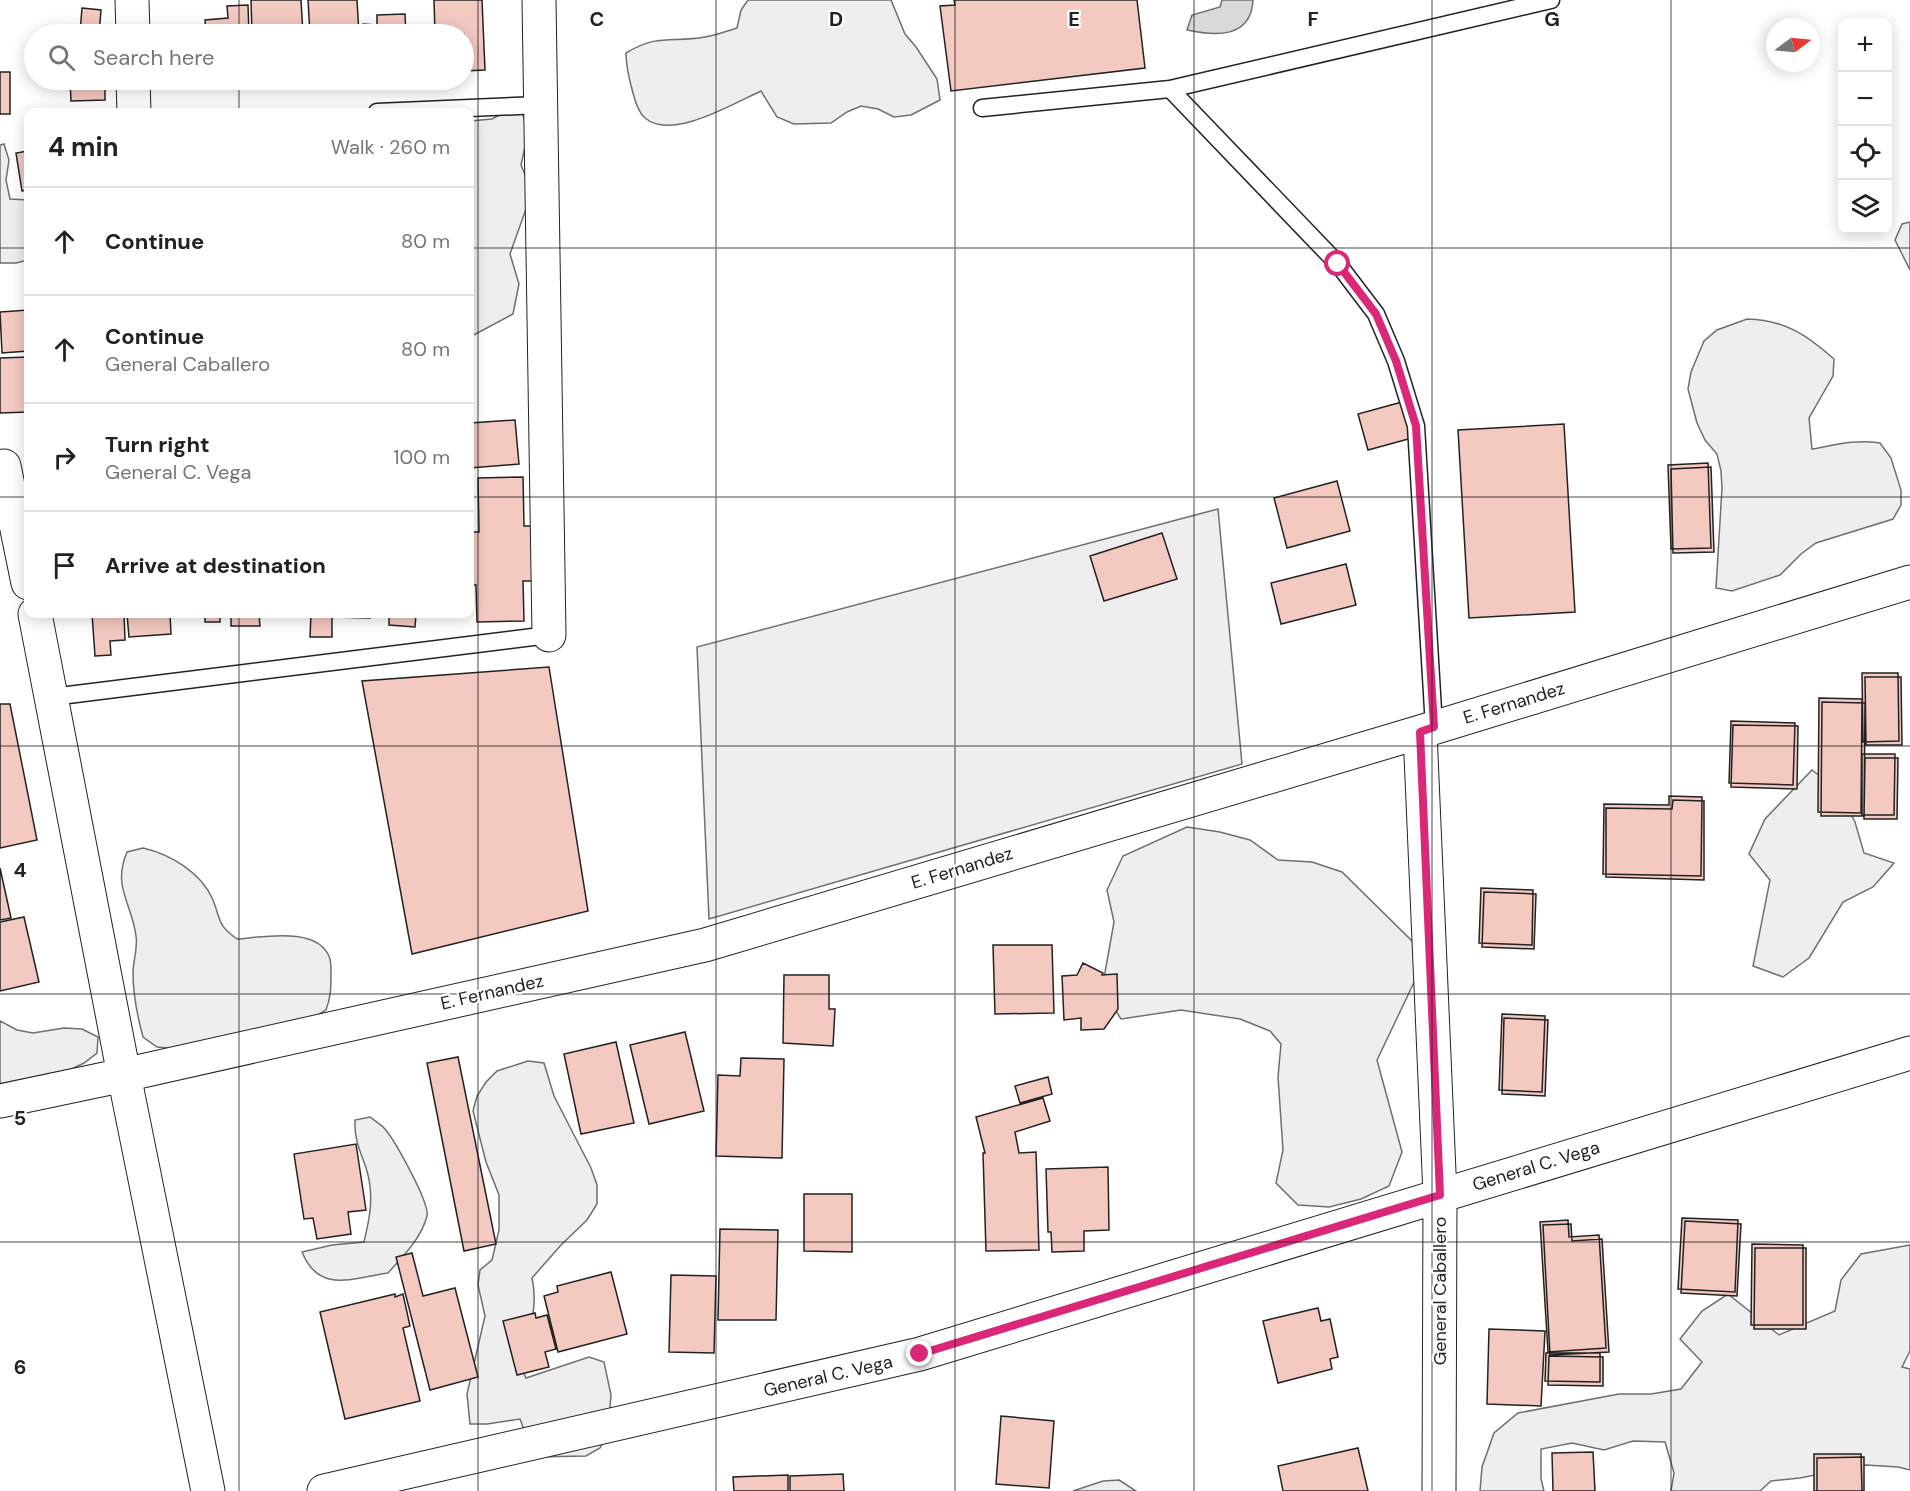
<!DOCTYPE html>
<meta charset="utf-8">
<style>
:root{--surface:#fff;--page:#f2f2f2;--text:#202124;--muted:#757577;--line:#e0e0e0}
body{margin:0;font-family:"DM Sans",sans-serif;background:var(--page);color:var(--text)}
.controls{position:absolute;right:18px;top:18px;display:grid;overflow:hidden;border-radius:12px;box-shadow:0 3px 15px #0003}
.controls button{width:54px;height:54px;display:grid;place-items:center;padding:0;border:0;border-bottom:2px solid var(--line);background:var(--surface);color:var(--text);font:30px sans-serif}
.compass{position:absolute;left:1766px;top:18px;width:54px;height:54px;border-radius:50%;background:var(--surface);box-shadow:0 3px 15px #0003;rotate:74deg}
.stop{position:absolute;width:18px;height:18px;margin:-14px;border:4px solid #db2777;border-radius:50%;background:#fff}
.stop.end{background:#db2777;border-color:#fff;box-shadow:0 2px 6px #0008}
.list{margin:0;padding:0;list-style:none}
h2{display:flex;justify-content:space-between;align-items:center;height:78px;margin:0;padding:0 24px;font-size:26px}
h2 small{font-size:20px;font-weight:400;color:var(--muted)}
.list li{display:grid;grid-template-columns:39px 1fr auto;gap:18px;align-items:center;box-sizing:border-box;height:108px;padding:0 24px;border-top:2px solid var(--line)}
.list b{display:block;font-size:22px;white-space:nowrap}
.list p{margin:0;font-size:20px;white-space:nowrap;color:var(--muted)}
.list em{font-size:20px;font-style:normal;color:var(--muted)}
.icon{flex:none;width:33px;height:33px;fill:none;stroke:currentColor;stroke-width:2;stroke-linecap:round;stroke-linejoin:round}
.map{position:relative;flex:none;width:1910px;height:1491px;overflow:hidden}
.search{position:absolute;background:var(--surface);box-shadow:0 3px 15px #0003;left:24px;top:24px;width:450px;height:66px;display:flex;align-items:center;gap:15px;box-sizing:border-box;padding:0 21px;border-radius:33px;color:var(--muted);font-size:22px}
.panel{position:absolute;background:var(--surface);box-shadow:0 3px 15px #0003;left:24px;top:108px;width:450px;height:510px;border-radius:12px}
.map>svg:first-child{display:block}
</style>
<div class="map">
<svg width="1910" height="1491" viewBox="0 0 1910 1491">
<rect width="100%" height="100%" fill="#fff"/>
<path fill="#eee" stroke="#6f6f6f" stroke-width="1.5" d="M748 0H891L905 34 916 47 937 79 940 100 911 115 894 117 878 109 861 106 847 112 831 123 794 124 777 117 761 91C734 103 672 141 645 118 639 113 635 101 633 93 629 79 626 67 626 53 659 33 672 43 705 37 716 35 727 31 737 28L741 10Z
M520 104 528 133 521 165 532 192 510 254 519 284 513 314 470 337V121L492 119Z
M4 144 9 160 6 180 10 199 28 200V260L16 263H0V145Z
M1910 222V270L1895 240 1902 224Z
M1747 319C1785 320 1807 335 1834 359L1833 376 1809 418 1812 449C1835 445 1856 439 1880 443L1891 458 1901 490V505L1893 519 1816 543 1801 554 1780 575 1732 591 1716 588 1722 488 1721 471 1717 454 1705 440 1697 423 1688 389 1691 372 1704 341 1717 330Z
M1218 509 1242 764 709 919 697 647Z
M1812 770 1839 791 1855 822 1864 853 1894 863 1873 887 1843 902 1809 958 1783 977 1753 966 1770 880 1749 854 1765 819Z
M1187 827 1220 832 1250 840 1278 860 1312 862 1342 872 1412 941 1419 972 1377 1060 1402 1152 1389 1186 1361 1199 1329 1207 1298 1205 1276 1183 1283 1150 1278 1077 1281 1044 1270 1031 1240 1019 1181 1010 1121 1019 1102 989 1114 922 1107 890 1123 856Z
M143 848C170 854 202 873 213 900 221 920 217 925 237 939 263 937 320 926 330 959 331 963 331 969 331 973 331 987 331 997 326 1010L296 1028 211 1052 157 1047 143 1037C137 1015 133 996 133 973 133 961 138 948 136 936 132 903 112 887 127 852Z
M0 1021 17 1030 33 1033 64 1028 82 1029 98 1037 97 1053 84 1063 39 1085 0 1092Z
M528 1061 544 1063 554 1096 591 1168 597 1185V1204L587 1220 561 1245 532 1278C539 1310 528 1333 519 1362L526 1378 589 1357 604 1362 611 1395 608 1432 600 1448 586 1456 534 1457 520 1419 487 1424H470L467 1394 485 1316 478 1285 480 1270 492 1260 499 1230V1195L486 1162 473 1111 477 1096 486 1082 497 1071Z
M370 1117C375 1121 381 1124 385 1129 395 1141 430 1203 427 1216 421 1239 403 1256 388 1273 352 1278 319 1294 302 1252L332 1245 364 1242C370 1217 374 1196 367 1171 361 1152 354 1141 355 1120Z
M1910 1245V1351L1902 1367 1910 1369V1470L1898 1467 1866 1465 1800 1478 1771 1481 1760 1491H1671L1674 1473 1665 1442 1633 1441 1604 1450 1572 1443 1541 1449V1479L1544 1491H1480L1482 1467 1494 1433 1518 1413 1619 1394H1651L1681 1389 1702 1362 1680 1339 1702 1311 1728 1294 1779 1335 1835 1311 1841 1280 1861 1254Z
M1119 1480 1136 1491H1073L1103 1481Z"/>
<path fill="#d9d9d9" stroke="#6f6f6f" stroke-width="1.5" d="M1222 0H1253C1251 39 1215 36 1187 30L1192 15 1220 7Z"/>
<path fill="#f3c9c0" stroke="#222" stroke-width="1.5" d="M251 0H301L303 34H252Z
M308 0H357L359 34H310Z
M434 0H482L485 70 464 71V34H435Z
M954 0H1137L1145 68 951 91 940 6 955 5Z
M248 5 249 34H206L205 20 228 18 227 6Z
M82 8 101 10 99 34 80 32Z
M405 14 406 34H363V24L377 25V15Z
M0 72H10V114H0Z
M70 80H105V100L71 101Z
M254 80H305L254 81Z
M28 151V190L22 191 16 153Z
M28 310V351L2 353 0 312Z
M28 357V412L0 413V358Z
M1402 402 1412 438 1368 450 1358 414Z
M515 420 519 464 470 468V423Z
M1564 424 1575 612 1469 618 1458 430Z
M1708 463 1711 548 1671 549 1668 465Z
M1711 467 1714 552 1673 553 1671 469Z
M523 477 524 526H531L533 581H523L524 621 477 622 476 585H470V532H479L478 478Z
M1337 481 1350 531 1287 548 1274 498Z
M1162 533 1177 579 1104 601 1090 556Z
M1346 564 1356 605 1281 624 1271 583Z
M92 614H124L125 640 110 641 111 655 95 656Z
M127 614H170L171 634 129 637Z
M205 614H259L260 626H231V614H220V622H205Z
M311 614H370V618L332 617V637H310Z
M389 614H416L415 627 389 625Z
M549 667 588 911 412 954 362 681Z
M1862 673H1898L1899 741 1863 742Z
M1865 677H1901L1902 745H1866Z
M1819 698 1862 699 1861 813 1818 812Z
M1822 702 1865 703 1864 816H1821Z
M0 704H10L37 840 0 848Z
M1731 721 1795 723 1793 785 1729 783Z
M1733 725 1798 726 1797 789 1731 787Z
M1862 754H1895L1894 815H1862Z
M1865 758H1898L1897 819H1864Z
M1669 796 1702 797 1701 876 1603 874 1604 804 1669 805Z
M1673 800 1704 801V880L1606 877V808L1672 809Z
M0 868 11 918 0 920Z
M1481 888 1533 890 1532 945 1479 943Z
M1484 892 1536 894 1534 949 1482 947Z
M24 917 39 982 0 991V922Z
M993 945H1052L1054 1013 995 1014Z
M1083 963 1103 973 1102 975 1117 974 1118 1009 1104 1029 1081 1030V1018L1064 1020 1062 976 1077 975Z
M784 975H829V1009H835L833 1046 783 1043Z
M1502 1014 1545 1016 1542 1092 1499 1090Z
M1504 1018 1548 1020 1545 1096 1502 1094Z
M685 1032 704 1111 649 1124 630 1045Z
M616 1042 634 1123 581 1134 564 1054Z
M458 1057 496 1244 464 1251 427 1063Z
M741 1058 784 1059 782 1158 716 1156 718 1075 740 1076Z
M1048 1077 1052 1094 1020 1103 1015 1086Z
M1043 1098 1050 1121 1015 1132 1019 1153 1036 1152 1039 1250 986 1251 983 1153H985L976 1117Z
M356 1144 366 1210 348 1212 351 1234 317 1239 313 1218 304 1219 294 1154Z
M1108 1167 1109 1230 1084 1231V1251L1052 1252 1051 1232H1048L1046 1169Z
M804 1194H852V1252L804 1251Z
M1682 1218 1738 1220 1735 1292 1678 1289Z
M1568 1220 1569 1237 1599 1235 1606 1348 1548 1352 1540 1222Z
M1685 1221 1741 1224 1737 1296 1681 1293Z
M1571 1224 1572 1241 1602 1239 1609 1352 1550 1355 1543 1225Z
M720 1229 778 1230 776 1320H718Z
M1752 1244 1803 1245V1325H1751Z
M1755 1248H1806V1329H1754Z
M412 1253 423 1296 455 1288 478 1377 430 1390 396 1257Z
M611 1272 627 1334 558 1352 544 1296 558 1292 557 1286Z
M671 1275 716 1276 714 1353 669 1352Z
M395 1294V1297L403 1294 410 1326 403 1328 420 1401 345 1419 320 1312Z
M1318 1308 1321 1321 1330 1319 1338 1357 1330 1359 1332 1369 1278 1383 1263 1321Z
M535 1313 536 1318 547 1315 556 1349 545 1352 549 1367 517 1375 503 1321Z
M1489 1329 1545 1331 1541 1406 1487 1404Z
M1546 1353H1600V1382L1545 1381Z
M1549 1356 1603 1357V1386L1548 1385Z
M1001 1416 1054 1421 1049 1488 996 1484Z
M1358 1448 1368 1491H1283L1278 1466Z
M1593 1452 1595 1491H1553L1552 1453Z
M1814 1454H1861L1862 1491H1814Z
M1864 1457V1491H1817V1458Z
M843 1474 844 1491H790V1476Z
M788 1475V1491H734L733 1477Z"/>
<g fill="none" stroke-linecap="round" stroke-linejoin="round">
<defs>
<path id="service" d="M1170 89 1551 0
M982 108 1170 89 1338 264 1376 314 1396 361 1416 426 1434 727
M377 112 540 105
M52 697 549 635"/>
<path id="minor" d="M132 0 133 34
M539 0 549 635
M133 80 134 112
M4 466 28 583
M35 614 124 1075 208 1491
M1420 732 1440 1195 1439 1491
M0 1101 124 1075 705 945 1420 732 1910 582
M324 1491 920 1354 1910 1053"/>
</defs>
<use href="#service" stroke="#222" stroke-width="19"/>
<use href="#minor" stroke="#222" stroke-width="35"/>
<use href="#service" stroke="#fff" stroke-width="16"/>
<use href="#minor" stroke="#fff" stroke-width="33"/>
</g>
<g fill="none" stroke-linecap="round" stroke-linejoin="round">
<path stroke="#db2777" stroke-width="8" d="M920 1354 1440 1195 1420 732 1434 727 1416 426 1396 361 1376 314 1338 264"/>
</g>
<path fill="none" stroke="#222" stroke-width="1.5" stroke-opacity="0.55" d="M239 0V34M478 0V1491M716 0V1491M955 0V1491M1194 0V1491M1432 0V1491M1671 0V1491M239 80V112M0 248H28M470 248H1910M0 497H28M470 497H1910M239 614V1491M0 746H1910M0 994H1910M0 1242H1910"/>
<g text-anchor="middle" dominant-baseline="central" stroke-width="4.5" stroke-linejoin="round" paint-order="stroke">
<g font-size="18" fill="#222" stroke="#fff">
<text transform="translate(1514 703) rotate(-17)">E. Fernandez</text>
<text transform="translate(962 868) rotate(-17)">E. Fernandez</text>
<text transform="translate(492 992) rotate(-13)">E. Fernandez</text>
<text transform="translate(1536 1166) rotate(-17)">General C. Vega</text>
<text transform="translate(1440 1291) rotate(-90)">General Caballero</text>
<text transform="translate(828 1376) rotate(-13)">General C. Vega</text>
</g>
</g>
<g font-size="20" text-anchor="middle" font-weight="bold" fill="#222" stroke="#fff" stroke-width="4.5" stroke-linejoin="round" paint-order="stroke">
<text x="597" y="26">C</text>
<text x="836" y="26">D</text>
<text x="1074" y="26">E</text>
<text x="1313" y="26">F</text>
<text x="1552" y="26">G</text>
<text x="20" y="877">4</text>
<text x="20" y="1125">5</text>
<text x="20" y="1374">6</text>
</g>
</svg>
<div class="controls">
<button>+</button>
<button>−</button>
<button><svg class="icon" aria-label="locate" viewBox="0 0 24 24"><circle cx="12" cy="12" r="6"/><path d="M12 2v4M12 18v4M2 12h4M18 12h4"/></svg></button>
<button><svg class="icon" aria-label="layers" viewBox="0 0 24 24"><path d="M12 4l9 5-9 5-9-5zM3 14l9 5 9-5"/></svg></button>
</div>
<svg class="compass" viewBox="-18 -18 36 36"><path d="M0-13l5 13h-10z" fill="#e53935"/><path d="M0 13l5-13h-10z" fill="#757577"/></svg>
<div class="stop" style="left:1338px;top:264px"></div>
<div class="stop end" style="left:920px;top:1354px"></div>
<div class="search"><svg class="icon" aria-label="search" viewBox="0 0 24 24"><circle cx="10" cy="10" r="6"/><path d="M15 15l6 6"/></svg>Search here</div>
<section class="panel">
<h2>4 min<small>Walk · 260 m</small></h2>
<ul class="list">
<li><svg class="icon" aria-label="ahead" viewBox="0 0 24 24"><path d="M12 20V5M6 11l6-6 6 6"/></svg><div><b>Continue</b></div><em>80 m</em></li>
<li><svg class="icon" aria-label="ahead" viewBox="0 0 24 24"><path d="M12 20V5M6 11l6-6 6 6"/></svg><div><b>Continue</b><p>General Caballero</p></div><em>80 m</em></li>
<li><svg class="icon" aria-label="right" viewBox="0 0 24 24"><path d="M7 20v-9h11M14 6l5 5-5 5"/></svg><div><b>Turn right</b><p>General C. Vega</p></div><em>100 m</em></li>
<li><svg class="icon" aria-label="arrive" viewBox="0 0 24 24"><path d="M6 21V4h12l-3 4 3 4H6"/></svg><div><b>Arrive at destination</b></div></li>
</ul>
</section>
</div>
